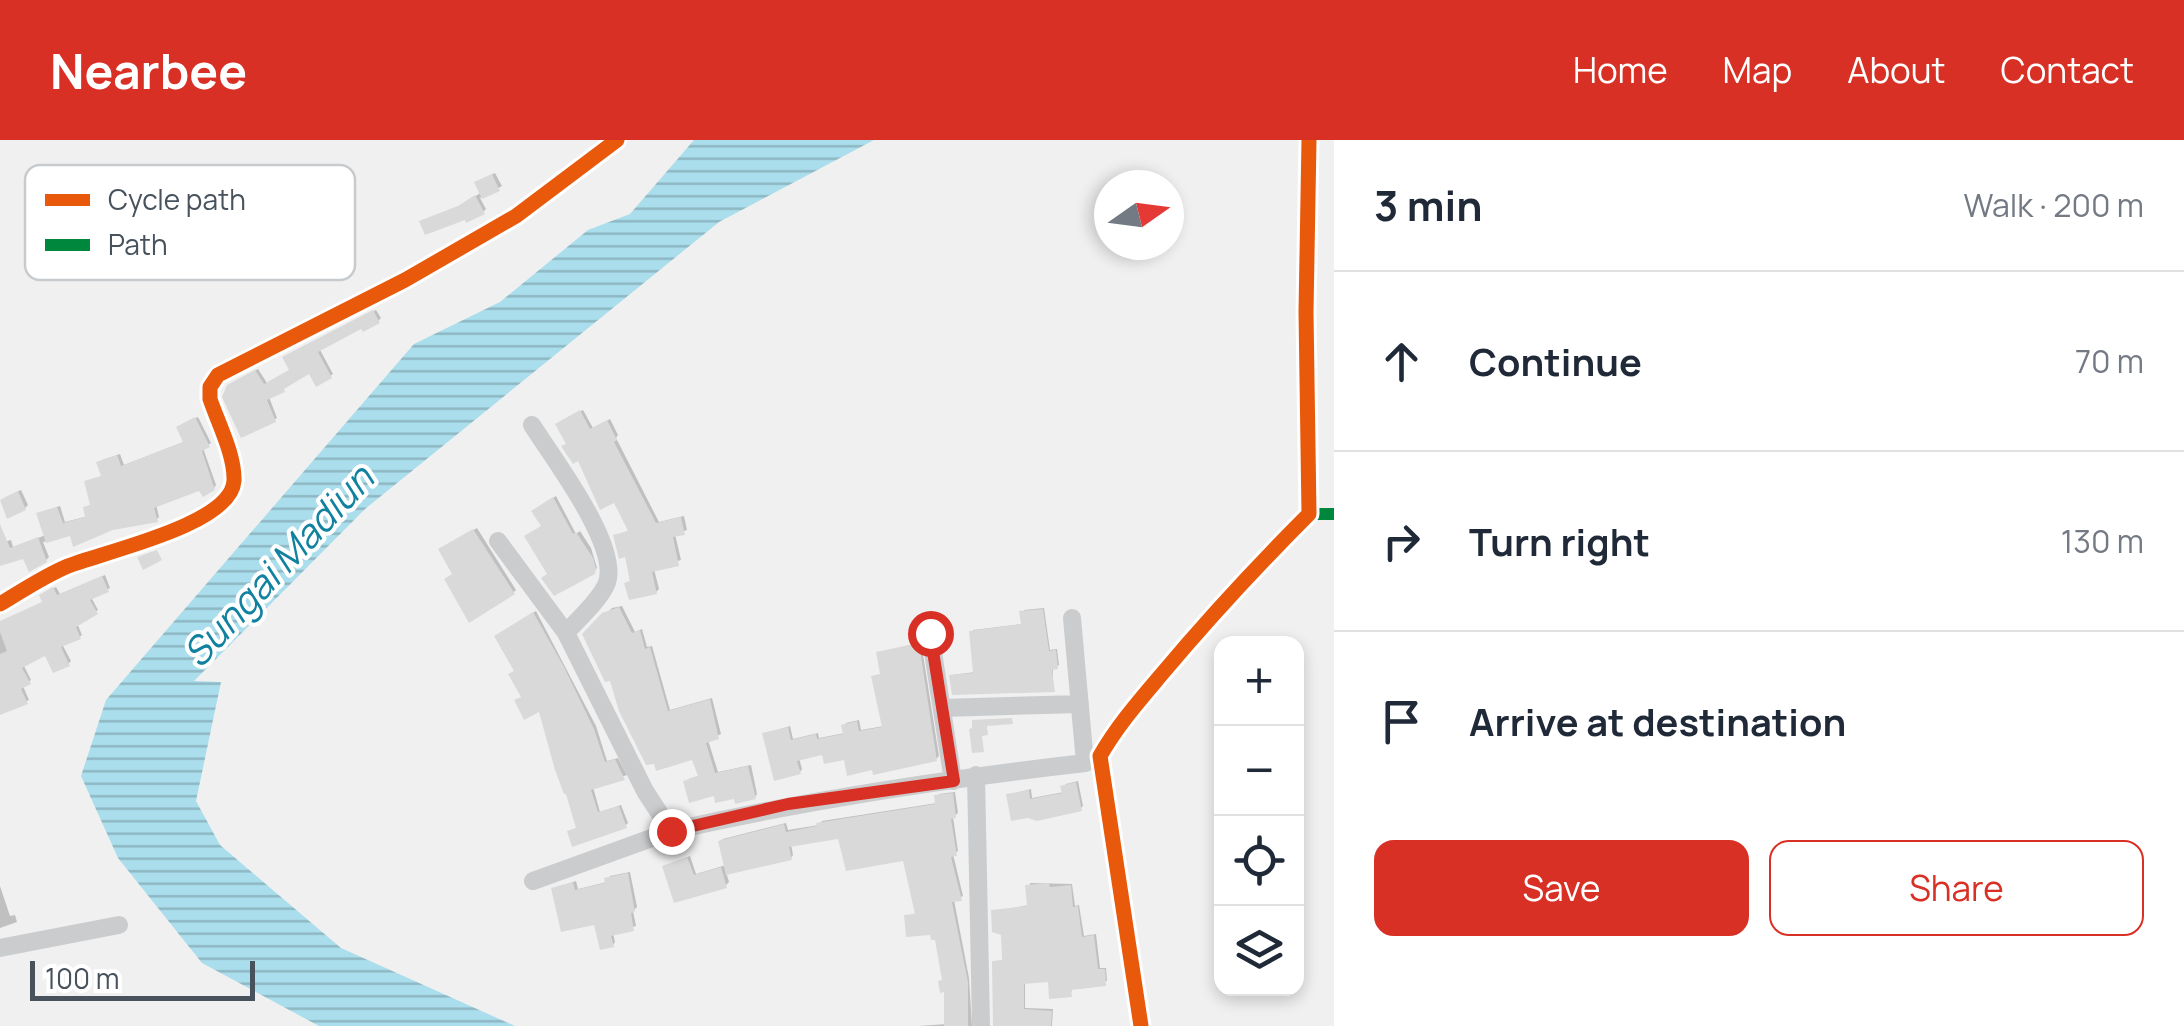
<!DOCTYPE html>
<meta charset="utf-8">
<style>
:root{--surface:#fff;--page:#f2f2f3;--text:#1f2937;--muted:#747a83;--line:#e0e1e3;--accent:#d93025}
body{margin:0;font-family:Manrope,sans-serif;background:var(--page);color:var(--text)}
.controls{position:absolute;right:30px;bottom:30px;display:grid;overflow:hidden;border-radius:20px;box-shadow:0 5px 15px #0003}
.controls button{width:90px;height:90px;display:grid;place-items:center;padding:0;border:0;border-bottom:2px solid var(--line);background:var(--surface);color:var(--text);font:50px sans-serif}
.compass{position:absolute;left:1094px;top:30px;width:90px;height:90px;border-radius:50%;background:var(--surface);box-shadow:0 5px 15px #0003;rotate:76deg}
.scale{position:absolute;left:30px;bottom:25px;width:225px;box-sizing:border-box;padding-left:10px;border:5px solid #47525c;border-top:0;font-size:28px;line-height:35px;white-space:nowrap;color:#47525c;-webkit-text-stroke:8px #fff;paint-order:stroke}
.stop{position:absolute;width:30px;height:30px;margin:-22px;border:8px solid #d93025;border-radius:50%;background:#fff}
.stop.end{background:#d93025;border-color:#fff;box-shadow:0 2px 10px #0008}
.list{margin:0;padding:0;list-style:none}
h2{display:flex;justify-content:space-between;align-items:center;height:130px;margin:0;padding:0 40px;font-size:42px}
h2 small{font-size:32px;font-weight:400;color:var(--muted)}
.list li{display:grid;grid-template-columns:65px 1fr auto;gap:30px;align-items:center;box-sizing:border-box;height:180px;padding:0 40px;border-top:2px solid var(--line)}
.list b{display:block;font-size:38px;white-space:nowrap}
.list em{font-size:32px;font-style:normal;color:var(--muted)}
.actions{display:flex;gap:20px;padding:30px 40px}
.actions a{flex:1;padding:22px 0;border:2px solid var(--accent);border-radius:20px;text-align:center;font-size:35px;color:var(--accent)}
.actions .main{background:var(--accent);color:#fff}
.icon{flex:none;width:55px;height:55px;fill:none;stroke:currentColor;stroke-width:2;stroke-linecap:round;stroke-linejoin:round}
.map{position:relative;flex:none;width:1334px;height:886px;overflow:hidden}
header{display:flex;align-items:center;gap:60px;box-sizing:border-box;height:140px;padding:0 50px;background:var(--accent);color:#fff}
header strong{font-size:48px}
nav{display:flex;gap:55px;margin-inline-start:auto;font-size:35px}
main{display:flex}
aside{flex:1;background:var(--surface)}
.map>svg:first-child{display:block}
</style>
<header>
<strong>Nearbee</strong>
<nav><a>Home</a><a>Map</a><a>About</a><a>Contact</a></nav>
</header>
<main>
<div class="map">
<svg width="1334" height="886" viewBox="0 0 1334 886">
<defs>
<pattern id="water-rules" width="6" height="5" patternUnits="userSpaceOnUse" patternTransform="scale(2.5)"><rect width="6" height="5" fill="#abdeec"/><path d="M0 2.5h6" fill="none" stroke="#8db7c2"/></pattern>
</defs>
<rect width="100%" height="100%" fill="#f0f0f0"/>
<path fill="url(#water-rules)" d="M694 0H874L719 82 365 369 194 541 221 542 196 661 220 705 341 808 515 886H319L202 823 118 718 81 636 106 560 414 204 500 162 588 90 630 74Z"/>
<path fill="#0003" d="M495 33 502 46 480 58 486 69 483 72 463 64 482 52 480 40Z
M376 170 381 178 378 181 362 185 319 208 333 234 330 236 310 231 269 257 277 278 274 280 232 243 258 229 267 243 291 229 287 215Z
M583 270 593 288 610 279 618 295 616 298 659 382 684 376 687 390 675 394 681 420 654 429 659 449 656 452 627 443 630 441 626 414 616 396 630 390 615 359 568 303 561 281Z
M198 277 211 303 203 308 216 345 214 348 200 347 156 364 159 377 157 379 72 393 43 402 49 417 46 420 25 416 0 424V403L11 400 13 407 46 395 42 372 60 366 65 382 88 376 86 367 92 364 104 335 102 320 120 314 124 325 186 301 181 285Z
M21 350 28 365 25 368 4 358Z
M556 356 576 394 580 391 591 408 597 428 594 432 550 434 543 385 537 368Z
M477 388 516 450 514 452 455 434 444 407Z
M105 435 110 448 91 457 98 470 77 483 82 495 79 497 62 504 71 521 68 524 46 513 23 524 31 540 23 546 29 560 0 572V482L45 461 44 453 56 447 60 454Z
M622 466 635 492 642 489 647 507 652 506 670 570 712 558 721 594 708 600 718 632 751 625 757 654 755 657 715 653 689 639 700 635 694 617 612 538 585 495 612 468Z
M1044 468 1050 510 1057 509 1059 525 1053 527V550L952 535 975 532 973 490 1023 484 1024 470Z
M536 471 596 586 607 621 618 618 627 635 593 647 600 672 621 665 628 683 626 685 570 691 578 687 540 569 523 557 516 530 500 493Z
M921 502 939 616 936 619 874 627 824 612 799 618 802 629 800 632 765 594 790 586 793 599 818 593 819 598 845 593 846 583 859 580 861 590 884 586 874 537 883 533 879 513Z
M1078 641 1083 666 1081 668 1008 655 1031 649 1032 658 1064 652 1066 644Z
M955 652 958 673 953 677 958 711 953 714 963 756 954 760 969 838 972 886H918L947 884 944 838 937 797 906 776 918 773 905 718 840 696 791 704 793 715 791 718 726 732 729 742 726 745 665 726 690 716 696 734 726 725 720 702 723 699 786 683 788 690 819 685 822 681 937 663 939 654Z
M630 732 637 767 633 771 636 786 613 793 615 802 613 805 596 782 553 749 576 741 578 749 607 742 610 736Z
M1030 743 1072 744 1075 766 1079 765 1084 796 1096 794 1100 828H1106L1107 841 1072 847 1071 854 1051 839 1025 842V868L1053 869 1052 886H995V822L1005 819 1003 793 994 772 1029 765Z
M0 746 10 776 15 775 17 782 0 788Z"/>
<path fill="#d9d9da" d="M492 34 500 51 482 59 474 42Z
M475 55 485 74 466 83 465 80 425 95 419 81 458 66Z
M373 170 380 183 363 192 361 189 318 212 332 238 316 247 309 234 284 249 285 252 267 260 276 282 241 298 222 257 227 245 255 230 264 244 289 230 282 217Z
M580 270 590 289 607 280 617 300 614 302 656 383 681 377 685 395 673 397 679 426 652 432 657 454 629 460 624 443 630 441 625 417 619 419 613 395 628 391 614 363 600 370 578 321 573 324 561 306 566 304 555 284Z
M195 277 210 307 202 311 215 350 203 357 199 351 154 368 158 382 113 390 73 407 70 396 46 403 36 373 57 367 63 383 85 377 83 367 90 365 84 341 101 336 96 322 117 315 121 326 183 302 176 287Z
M18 351 26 370 7 379 0 360Z
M553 357 573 394 576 392 593 418 596 429 595 434 554 456 541 438 547 434 524 396 541 386 531 371Z
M0 384 10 408 38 397 47 422 29 432 23 419 0 426Z
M473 389 515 454 469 483 444 439 452 434 438 409Z
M157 410 162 420 143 430 137 417Z
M102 436 109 452 90 460 98 474 76 487 81 499 61 507 70 526 53 533 45 516 22 528 31 544 21 549 28 564 0 575V514L7 511 0 492V481L42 462 39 455 53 447 57 455Z
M619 467 632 493 640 490 645 509 650 507 668 571 710 559 719 599 706 603 715 633 748 626 756 659 735 664 734 659 715 663 714 656 689 663 683 641 698 636 692 620 656 631 654 624 646 625 619 571 610 541 605 542 582 494 602 473Z
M1043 469 1049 511 1056 510 1058 529 1052 530 1055 552 952 555 949 535 973 533 969 491 1021 484 1019 471Z
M533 472 564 527 594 589 605 622 615 619 625 640 591 650 598 672 619 666 627 688 572 707 567 691 576 688 566 654H564L555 630 539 572 524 580 514 560 521 557 508 534 514 531 494 496Z
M919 503 937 621 873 635 872 630 847 636 844 620 824 624 822 615 797 621 801 634 774 641 762 593 788 587 791 600 816 594 817 599 843 594 841 585 857 581 859 591 882 587 871 536 880 534 876 512Z
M1012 578 1013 584 987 586 988 595 982 596 984 612 972 613 969 589 972 588V580Z
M1076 642 1082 671 1037 681 1028 678 1011 681 1006 654 1029 650 1030 659 1062 653 1060 646Z
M953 653 956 678 951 679 957 716 951 717 962 761 952 762 968 842V886H944V852L940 853 938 841 942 840 935 800H931L930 795 906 797 904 775 915 774 903 721 846 731 838 699 789 707 792 720 726 735 718 701 784 684 786 692 817 686 816 683 935 664 934 655Z
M687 717 694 735 721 727 727 748 674 763 662 726Z
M628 733 635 772 631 773 634 791 611 796 614 807 600 810 594 785 561 792 551 748 573 742 575 750 605 743 604 738Z
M1049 743 1050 747 1071 745 1073 767 1078 766 1082 797 1094 795 1098 829H1105L1106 846 1071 850 1072 857 1049 859 1048 842 1024 844V869L1052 871 1051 886H993L992 821 1002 820 1001 795 992 792 991 770 1027 766 1025 745Z"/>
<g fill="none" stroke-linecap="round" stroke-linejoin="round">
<path stroke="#caccce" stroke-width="18" d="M532 285C552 317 623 409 606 445 598 462 578 479 566 493
M498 401 566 493 645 651 671 691C808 660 946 639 1085 623L1100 616
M0 464C22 451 44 436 68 426 103 412 231 385 234 341 235 315 218 283 210 259V247L218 235 405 140 516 76 617 0
M1072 478 1085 623
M930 493 953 641
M942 568 1080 564
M976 635 981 886
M533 741 671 691
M0 808 119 785
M1141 886 1100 616C1117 586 1139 561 1161 535 1208 479 1257 426 1309 374L1306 172 1309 0"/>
<path stroke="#00873e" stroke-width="12" stroke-dasharray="25 12" stroke-linecap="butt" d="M1309 374H1334"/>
<defs>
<path id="cycleway" d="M0 464C22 451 44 436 68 426 103 412 231 385 234 341 235 315 218 283 210 259V247L218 235 405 140 516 76 617 0
M1141 886 1100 616C1117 586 1139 561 1161 535 1208 479 1257 426 1309 374L1306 172 1309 0"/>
</defs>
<use href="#cycleway" stroke="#fff" stroke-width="21"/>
<use href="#cycleway" stroke="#e8590c" stroke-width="15"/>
</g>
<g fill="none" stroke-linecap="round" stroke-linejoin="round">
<path stroke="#d93025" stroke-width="12" d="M671 691 788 664 954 641 930 493"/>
</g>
<g text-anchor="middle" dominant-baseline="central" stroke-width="8" stroke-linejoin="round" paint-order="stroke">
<g font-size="38" font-style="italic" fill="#10819f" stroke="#fff">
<text transform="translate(277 425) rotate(-47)">Sungai Madiun</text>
</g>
</g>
<rect x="25" y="25" width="330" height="115" rx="15" fill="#fff" stroke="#c8cbce" stroke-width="2.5"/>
<rect x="45" y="54" width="45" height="12" fill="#e8590c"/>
<rect x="45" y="99" width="45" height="12" fill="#00873e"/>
<g font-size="28" fill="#47525c">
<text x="108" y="70">Cycle path</text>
<text x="108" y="115">Path</text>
</g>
</svg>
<div class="controls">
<button>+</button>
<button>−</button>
<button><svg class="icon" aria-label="locate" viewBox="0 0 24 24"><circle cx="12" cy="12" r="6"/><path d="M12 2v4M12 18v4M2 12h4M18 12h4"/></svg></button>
<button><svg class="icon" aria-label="layers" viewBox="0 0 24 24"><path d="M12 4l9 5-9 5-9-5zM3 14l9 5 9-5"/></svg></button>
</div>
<svg class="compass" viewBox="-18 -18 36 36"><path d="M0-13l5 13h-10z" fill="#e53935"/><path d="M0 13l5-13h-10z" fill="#747a83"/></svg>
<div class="scale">100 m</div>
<div class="stop" style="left:930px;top:493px"></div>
<div class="stop end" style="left:671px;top:691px"></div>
</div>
<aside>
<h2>3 min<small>Walk · 200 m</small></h2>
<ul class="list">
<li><svg class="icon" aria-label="ahead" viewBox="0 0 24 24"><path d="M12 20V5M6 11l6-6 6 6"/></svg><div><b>Continue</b></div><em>70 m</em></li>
<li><svg class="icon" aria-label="right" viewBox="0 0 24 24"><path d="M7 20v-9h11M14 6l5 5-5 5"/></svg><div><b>Turn right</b></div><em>130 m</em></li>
<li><svg class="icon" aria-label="arrive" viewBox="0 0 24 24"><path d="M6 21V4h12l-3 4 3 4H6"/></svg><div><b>Arrive at destination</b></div></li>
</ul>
<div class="actions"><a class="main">Save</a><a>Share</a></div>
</aside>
</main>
